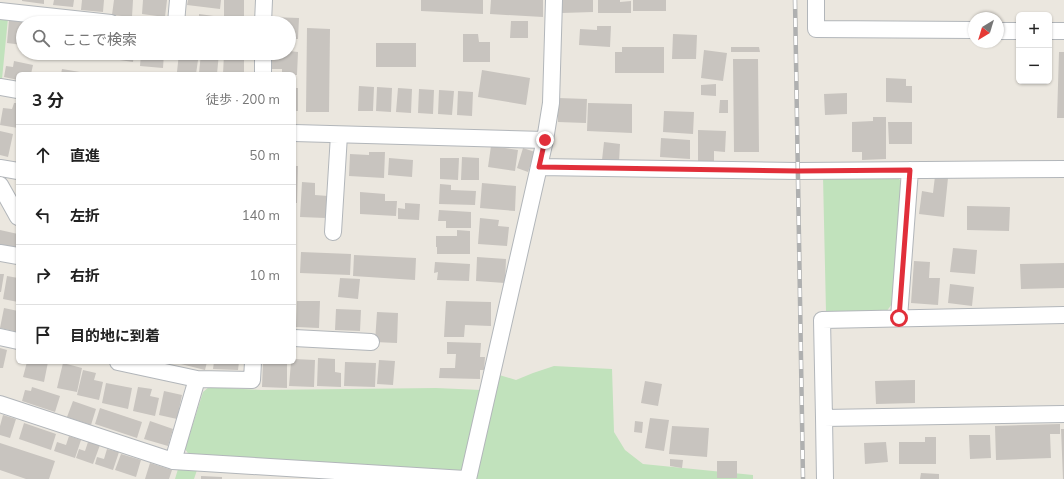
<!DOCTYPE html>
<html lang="ja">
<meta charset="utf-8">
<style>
:root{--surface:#fff;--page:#f6f6f6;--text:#222;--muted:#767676;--line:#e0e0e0}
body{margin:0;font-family:Mulish,"Noto Sans JP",sans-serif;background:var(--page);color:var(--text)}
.controls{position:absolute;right:12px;top:12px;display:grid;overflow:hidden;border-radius:6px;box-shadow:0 1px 3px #0004}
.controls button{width:36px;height:36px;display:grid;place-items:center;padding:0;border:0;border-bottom:1px solid var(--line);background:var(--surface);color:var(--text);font:20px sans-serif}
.compass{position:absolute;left:968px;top:12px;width:36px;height:36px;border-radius:50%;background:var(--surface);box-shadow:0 1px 3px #0004;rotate:218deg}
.stop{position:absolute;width:12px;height:12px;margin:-9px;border:3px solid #e12f3a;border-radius:50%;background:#fff}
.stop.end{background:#e12f3a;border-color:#fff;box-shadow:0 1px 4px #0008}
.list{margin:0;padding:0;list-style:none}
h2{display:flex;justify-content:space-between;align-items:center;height:52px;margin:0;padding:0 16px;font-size:17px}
h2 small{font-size:13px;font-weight:400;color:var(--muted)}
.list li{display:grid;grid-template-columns:26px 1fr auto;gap:12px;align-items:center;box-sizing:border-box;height:60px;padding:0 16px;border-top:1px solid var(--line)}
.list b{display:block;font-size:15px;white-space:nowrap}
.list em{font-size:13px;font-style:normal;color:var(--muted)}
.icon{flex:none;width:22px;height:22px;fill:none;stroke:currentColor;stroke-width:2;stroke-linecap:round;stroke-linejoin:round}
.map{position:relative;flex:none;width:1064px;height:479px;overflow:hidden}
.search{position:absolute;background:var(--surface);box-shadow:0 1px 3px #0004;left:16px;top:16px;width:280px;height:44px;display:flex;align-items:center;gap:10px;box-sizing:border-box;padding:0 14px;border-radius:22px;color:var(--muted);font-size:15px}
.panel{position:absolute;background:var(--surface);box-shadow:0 1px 3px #0004;left:16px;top:72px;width:280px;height:292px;border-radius:6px}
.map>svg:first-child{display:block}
</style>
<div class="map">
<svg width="1064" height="479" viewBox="0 0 1064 479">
<rect width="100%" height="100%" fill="#ebe7df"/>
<path fill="#c1e2bc" d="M0 17 8 18 2 79H0Z
M823 176H896L901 181 892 304 886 312H826Z
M554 366 612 369 614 432 625 450 643 464 753 475V479H473L496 374 516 380 533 373Z
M209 387 261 390 436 388 481 390 466 466 460 471 190 456 185 449 203 392Z
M178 469 197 470 194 479H175Z"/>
<path fill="#c8c4bf" d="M22 0H44V4L22 1Z
M54 0H74L73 7 53 5Z
M82 0H104L103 12 81 10Z
M114 0H133L132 17 112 15Z
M143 0H167L165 17 142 14Z
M188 0H221L220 9 187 5Z
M224 0H244V19L224 18Z
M421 0H483V14L421 11Z
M491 0H543V17L490 14Z
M562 0H593V12L562 13Z
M598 0H620V2L631 1V13H598Z
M633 0H666V11H633Z
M199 14 221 17 220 23H186L187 16 199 18Z
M271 17 299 18 298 39H289V23H271Z
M9 20 23 22V45L7 43Z
M511 21H528V38H510Z
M597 26H611L610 47 579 45 580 29 597 30Z
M307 28 330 29 329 112H306Z
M463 34H478L479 42H490V62H463Z
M673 34 697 35 696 59H672Z
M376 43H416V67H376Z
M622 47H664V73H615V52H622Z
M731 47H759L760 52H731Z
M704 50 727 53 723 81 701 78Z
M289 51 298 52 297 75 282 74V69H271L272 53H289Z
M1059 52H1064V118H1057Z
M79 53H101L100 57 79 54Z
M113 53H134L133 62 113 59Z
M141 53H164L163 68 140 66Z
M179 53H199L196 74 177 72Z
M201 53H219L217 74 199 73Z
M224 54H244V74H223Z
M733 59H758L759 152H734Z
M14 61 33 65 31 74H18V80L4 77 6 66 13 67Z
M62 69 86 73V74H61Z
M482 70 530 78 526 105 478 97Z
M886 78 906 79V86H912V103L886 102Z
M716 84V96L701 95V85Z
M359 86 374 87 373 111H358Z
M377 87 392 88 391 112 376 111Z
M294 88H298V111H294Z
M398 88 412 89 411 113 396 112Z
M419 89 434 90 433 114 418 113Z
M439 90 454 91 452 115 438 114Z
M458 91 473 92 472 116 457 115Z
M847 93V114L825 115 824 94Z
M558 98 587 99 586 123 558 122Z
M720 100H728V113H719Z
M14 103H18V128L0 125 3 108 12 109Z
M588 103 632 104V133L587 131Z
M664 111 694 112 693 134 663 132Z
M873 117H886V159L862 160V152H852V122L873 121Z
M888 122H912V144H889Z
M698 130 726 131 725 152 714 151V161H698Z
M0 131 13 134 8 157 0 155Z
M661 138 690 140V159L660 157Z
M604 142 620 144 619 162 602 160Z
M491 146 518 150 515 171 488 167Z
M523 148 535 152 528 172 517 168Z
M369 152H385L384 178 349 176 350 154 369 155Z
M462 157 479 158V180H461Z
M389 158 413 160 412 177 388 175Z
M440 158H459L458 180 440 179Z
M294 166H298L297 203H294Z
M935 176 948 178 944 217 919 214 922 191 933 193Z
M302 182 315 183V195L328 196 326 218 300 217Z
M482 183 516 186 515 211 480 208Z
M440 184 451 185V190L476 191 475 205 439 204Z
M360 192 385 194V201H397L396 216 360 214Z
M405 203 420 204 419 220 398 219V208L405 209Z
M967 206 1010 207 1009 231 967 230Z
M439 210 471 212V228H446V221H438Z
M480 218 499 220 498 226 509 227 507 246 478 244Z
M0 230 18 234 17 249 0 245Z
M457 230 470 231V254H437V247H436V236H457Z
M953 248 977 250 975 274 950 272Z
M301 252 351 254 350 275 300 273Z
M354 255 416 258 415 280 353 276Z
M477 257 506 259 505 283 476 281Z
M914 261 930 262 929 278H940L938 305 911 303Z
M435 262 470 264 469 281 437 280 438 272 434 273Z
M1064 263V288L1021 289 1020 264Z
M0 274H4L1 292H0Z
M7 276 18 278V302L3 299Z
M340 278 360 279 358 299 338 297Z
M950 284 974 287 972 306 948 303Z
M297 301H320L319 328 296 327Z
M446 301 491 302V326L465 325 464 337H444Z
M4 308 18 311V332L0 328Z
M336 309 361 310 360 331 335 330Z
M377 312 398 313 397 343 375 342Z
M447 342 481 343 480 357H485L484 370H480V379L439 378 440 368H455L456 354H447Z
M0 348 7 350 3 368H0Z
M318 358 335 359V372L341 373V387L317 386Z
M294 359 315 360 314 387 289 386 291 362H294Z
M379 360 395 361 393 385 377 384Z
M27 362H48L44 382 23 377Z
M182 362H207L205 370 181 364Z
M214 362H239L238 370 213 369Z
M263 362H287V388L262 387Z
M345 362 376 363 375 387 344 386Z
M63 363 82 368 77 392 57 388Z
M83 370 96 373 94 380 103 382 99 400 77 395Z
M915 380V403L876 404 875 381Z
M645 381 662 384 658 406 641 403Z
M106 383 132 388 128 409 102 403Z
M32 387 60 396 55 412 22 401 25 390 31 391Z
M138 387 152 389 150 396 159 398 155 416 133 411Z
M164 391 182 395 177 419 159 415Z
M73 401 96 409 91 425 67 417Z
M100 408 142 422 137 438 95 424Z
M3 415 16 419 10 438 0 435V426Z
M650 418 669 420 664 451 645 448Z
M150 421 173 429 168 446 144 439Z
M635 421 643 422 642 433 634 432Z
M24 423 56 434 51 450 19 439Z
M1060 424V434H1050L1051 458 996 460 995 426Z
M672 426 709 428 707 457 669 454Z
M1061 429H1064V479H1063Z
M969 435H990L991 458 970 459Z
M69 436 81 440 75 458 54 451 57 442 66 445Z
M925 437H936V464H899V442H925Z
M88 442 100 445 93 464 76 458 79 449 85 451Z
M886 442 888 462 865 464 864 443Z
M0 443 55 461 49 479H26L0 470Z
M107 449 119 452 113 470 95 464 97 457 104 459Z
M121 454 141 460 136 477 115 470Z
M670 459 683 460 682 468 670 466Z
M717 461H737V478H717Z
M150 463 172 470 169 479H145Z
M921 473 939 474V479H920Z
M201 476 222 477V479H201Z"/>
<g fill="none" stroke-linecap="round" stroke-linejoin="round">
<defs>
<path id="minor" d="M816 0V29L974 30
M0 11 111 23
M176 23 178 0
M263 23 264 0
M998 31H1019
M1049 31H1064
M263 74V53
M0 87 18 90
M294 133 545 140
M539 167 798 171 1064 169
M0 168 18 171
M0 185 18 217
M333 232 339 135
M0 253 18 256
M899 318 910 170
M0 337 18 341
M294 338 371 342
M118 362 197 379 173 461
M197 379 252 380 253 362
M0 404 173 461 465 479
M824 418 822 320 1064 315
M468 479 545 140 551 103 554 0
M825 479 824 418 1064 414"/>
</defs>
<use href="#minor" stroke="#b2b6ba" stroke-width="18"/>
<use href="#minor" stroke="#fff" stroke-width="16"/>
<defs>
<path id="rail" d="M795 0 803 479"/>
</defs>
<use href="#rail" stroke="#afb0b0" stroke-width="4.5"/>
<use href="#rail" stroke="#fff" stroke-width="3" stroke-dasharray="9" stroke-linecap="butt"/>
</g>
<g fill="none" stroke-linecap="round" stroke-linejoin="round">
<path stroke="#e12f3a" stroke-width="5" d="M545 140 539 167 798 171 910 170 899 318"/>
</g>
</svg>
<div class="controls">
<button>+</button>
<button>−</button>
</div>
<svg class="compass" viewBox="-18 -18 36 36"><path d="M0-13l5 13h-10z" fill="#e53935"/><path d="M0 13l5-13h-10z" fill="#767676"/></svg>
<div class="stop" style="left:899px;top:318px"></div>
<div class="stop end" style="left:545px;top:140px"></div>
<div class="search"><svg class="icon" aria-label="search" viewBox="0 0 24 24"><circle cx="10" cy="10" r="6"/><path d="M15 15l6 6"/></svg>ここで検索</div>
<section class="panel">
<h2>3 分<small>徒歩 · 200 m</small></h2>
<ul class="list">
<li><svg class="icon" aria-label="ahead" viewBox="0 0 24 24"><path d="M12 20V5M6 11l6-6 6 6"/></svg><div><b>直進</b></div><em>50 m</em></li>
<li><svg class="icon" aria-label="left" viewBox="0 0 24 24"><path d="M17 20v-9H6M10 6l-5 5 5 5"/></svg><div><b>左折</b></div><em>140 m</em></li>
<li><svg class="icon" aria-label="right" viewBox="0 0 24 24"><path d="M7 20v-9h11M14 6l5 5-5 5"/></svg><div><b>右折</b></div><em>10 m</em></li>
<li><svg class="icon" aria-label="arrive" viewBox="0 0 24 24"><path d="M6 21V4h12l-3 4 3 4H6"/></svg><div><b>目的地に到着</b></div></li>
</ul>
</section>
</div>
